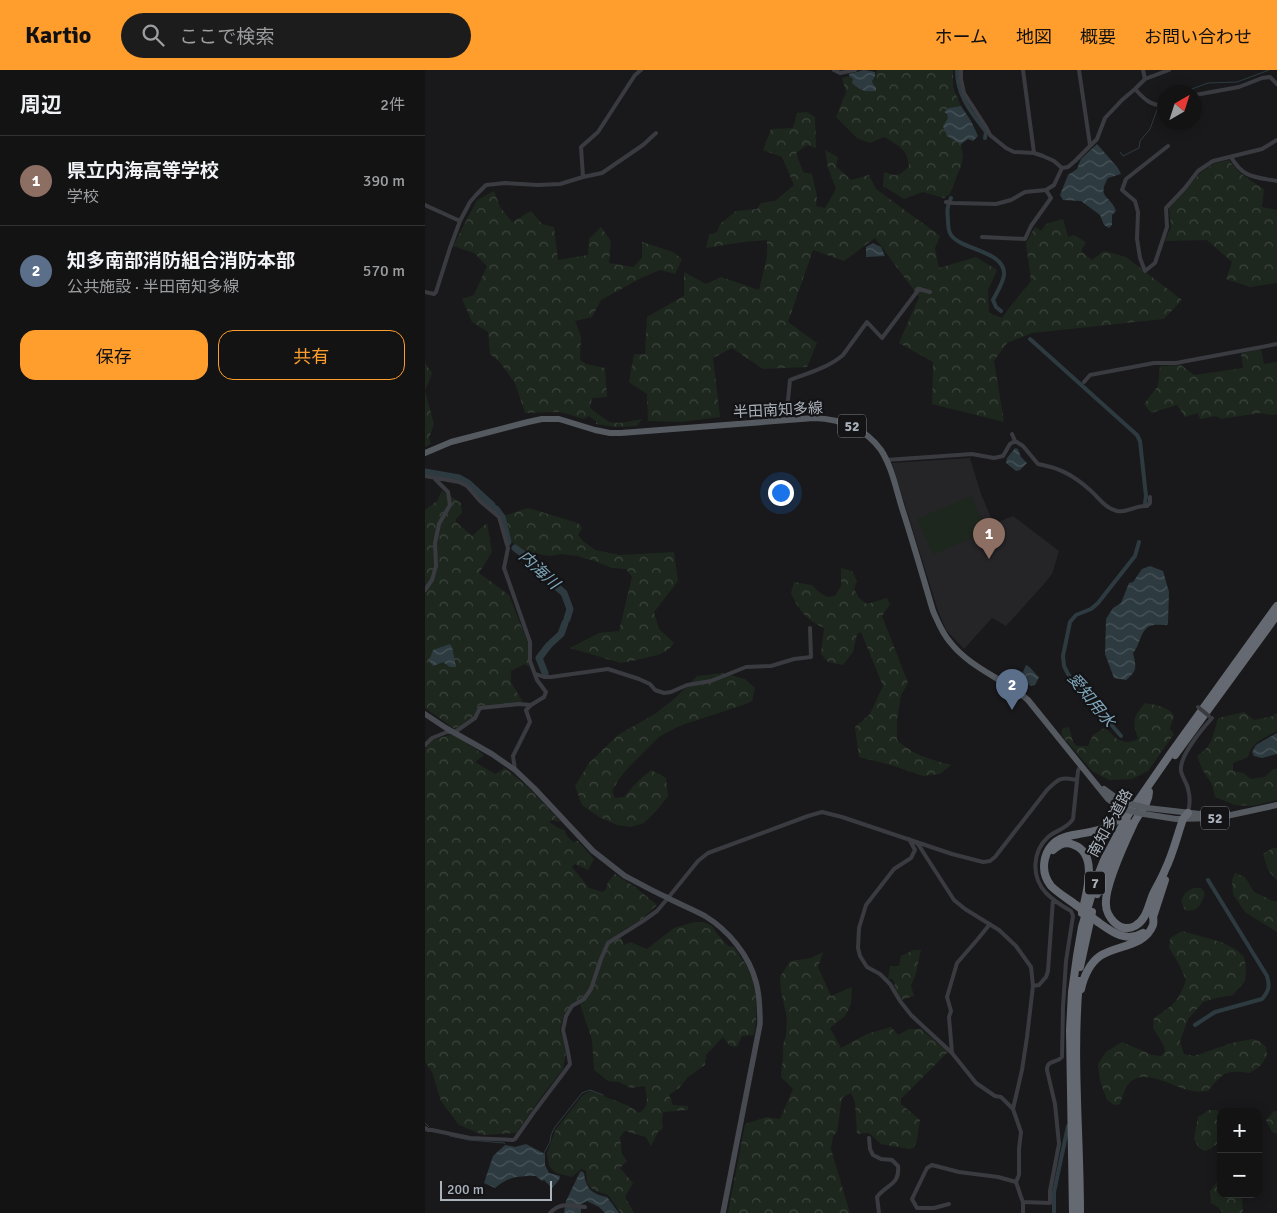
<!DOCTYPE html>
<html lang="ja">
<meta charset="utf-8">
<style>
:root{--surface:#131314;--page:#1c1c1d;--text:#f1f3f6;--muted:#9d9ea0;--line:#323234;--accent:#ff9d2d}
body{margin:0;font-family:Signika,"Noto Sans JP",sans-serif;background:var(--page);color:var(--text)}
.controls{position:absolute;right:15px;bottom:15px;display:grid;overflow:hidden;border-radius:10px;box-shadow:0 2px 12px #0003}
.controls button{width:45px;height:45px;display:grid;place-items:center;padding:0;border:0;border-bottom:1px solid var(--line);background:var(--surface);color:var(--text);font:25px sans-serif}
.compass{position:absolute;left:732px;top:15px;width:45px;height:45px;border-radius:50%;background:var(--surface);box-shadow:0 2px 12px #0003;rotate:39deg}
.scale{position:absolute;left:15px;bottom:12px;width:112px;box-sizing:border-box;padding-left:5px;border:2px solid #aab2bc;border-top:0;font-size:14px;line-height:18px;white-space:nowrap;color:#aab2bc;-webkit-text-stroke:4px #141416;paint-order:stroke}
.you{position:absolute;left:355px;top:422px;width:18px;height:18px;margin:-12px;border:4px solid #fff;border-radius:50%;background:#1a73e8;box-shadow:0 0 0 8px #1a73e833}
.badge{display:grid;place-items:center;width:32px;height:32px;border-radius:50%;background:var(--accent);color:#fff;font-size:16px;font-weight:700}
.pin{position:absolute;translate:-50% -41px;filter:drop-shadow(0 1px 2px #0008)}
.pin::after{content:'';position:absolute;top:26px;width:18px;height:15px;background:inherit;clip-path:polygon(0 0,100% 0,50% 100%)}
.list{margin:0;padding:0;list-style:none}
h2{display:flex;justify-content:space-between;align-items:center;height:65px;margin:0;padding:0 20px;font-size:21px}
h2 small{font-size:16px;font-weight:400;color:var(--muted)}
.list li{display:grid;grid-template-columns:32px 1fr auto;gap:15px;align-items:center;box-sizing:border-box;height:90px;padding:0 20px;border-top:1px solid var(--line)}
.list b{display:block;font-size:19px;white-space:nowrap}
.list p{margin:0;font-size:16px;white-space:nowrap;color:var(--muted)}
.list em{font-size:16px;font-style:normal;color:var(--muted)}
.actions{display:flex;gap:10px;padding:15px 20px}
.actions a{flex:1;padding:11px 0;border:1px solid var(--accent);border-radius:15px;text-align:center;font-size:18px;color:var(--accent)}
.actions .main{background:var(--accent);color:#111}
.icon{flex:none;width:28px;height:28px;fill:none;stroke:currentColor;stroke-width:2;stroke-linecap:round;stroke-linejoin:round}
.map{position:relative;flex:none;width:852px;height:1143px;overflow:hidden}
header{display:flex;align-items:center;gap:30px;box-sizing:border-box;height:70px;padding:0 25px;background:var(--accent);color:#111}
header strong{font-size:24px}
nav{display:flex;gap:28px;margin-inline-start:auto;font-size:18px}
.search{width:350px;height:45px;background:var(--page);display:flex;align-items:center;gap:12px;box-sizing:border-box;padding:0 18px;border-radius:28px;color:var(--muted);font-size:19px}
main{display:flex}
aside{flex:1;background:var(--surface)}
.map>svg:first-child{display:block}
</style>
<header>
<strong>Kartio</strong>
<div class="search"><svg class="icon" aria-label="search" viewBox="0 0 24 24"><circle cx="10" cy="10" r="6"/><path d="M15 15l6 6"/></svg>ここで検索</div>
<nav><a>ホーム</a><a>地図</a><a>概要</a><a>お問い合わせ</a></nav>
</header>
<main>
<aside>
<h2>周辺<small>2件</small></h2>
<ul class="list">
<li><span class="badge" style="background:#8d6e63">1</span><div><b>県立内海高等学校</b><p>学校</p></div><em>390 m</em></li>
<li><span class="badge" style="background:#5c6f8a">2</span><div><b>知多南部消防組合消防本部</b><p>公共施設 · 半田南知多線</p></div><em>570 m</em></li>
</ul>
<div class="actions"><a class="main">保存</a><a>共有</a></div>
</aside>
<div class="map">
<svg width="852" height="1143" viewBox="0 0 852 1143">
<defs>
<pattern id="forest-crowns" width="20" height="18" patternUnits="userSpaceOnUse" patternTransform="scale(1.25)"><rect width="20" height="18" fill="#1e271e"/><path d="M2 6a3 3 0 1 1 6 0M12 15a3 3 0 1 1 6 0" fill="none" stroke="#3c443d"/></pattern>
<pattern id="water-waves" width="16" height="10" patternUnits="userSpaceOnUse" patternTransform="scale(1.25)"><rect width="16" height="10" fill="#2d3b41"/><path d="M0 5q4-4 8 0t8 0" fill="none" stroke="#49555a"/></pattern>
</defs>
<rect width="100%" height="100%" fill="#19191b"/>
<path fill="#252528" d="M545 388 556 424 569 454 588 446 634 481 627 504 619 514 581 556 567 548 539 579 521 560 513 541 467 393Z"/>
<path fill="#1e271e" d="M546 426 562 461 508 485 492 449Z"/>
<path fill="url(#forest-crowns)" d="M452 0H528V17L536 36 525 38 519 42C526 47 523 58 522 66L536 74 538 87 536 96 525 124 519 128 498 122 479 129 458 116 459 102C472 107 475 106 484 96 482 78 474 76 459 67L445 73 432 68 411 47 421 22 417 8 424 6 428 9V13C436 21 439 22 451 21L447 11 450 6Z
M382 42 390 47 391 78 382 75 371 83 378 102 387 104 392 126 391 136 400 138 411 119 403 98 400 80 413 87 411 96 426 110 444 105 451 119 515 166 510 178 514 198 551 187 572 200 563 220 564 243 577 248 584 238 606 211 601 173 610 157 616 161 621 154 638 149 643 167 649 165 661 172 656 181 667 190 679 181 701 187 757 230 739 249 607 263 582 273 569 291 579 352 507 334 508 292 474 273 494 227 450 168 419 191 388 180 363 252 392 273 382 297 338 299 307 278 288 288 295 347 257 352 223 351 222 324 204 312 209 284H220L222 247 259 226V202L281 214 296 207 334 220 342 187V170L318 172 281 178 284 165 292 162 295 154 311 141 332 139 336 133 350 131 369 115 357 87 338 80 346 59 368 58 372 43Z
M804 90C813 104 826 111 839 119L837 137 852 140V213L825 217 801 209 807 192 782 170 740 171 746 157 744 138 762 119 775 103 790 93Z
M69 121 75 137 87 152 106 141 117 154 129 157 133 190 163 185 164 169 176 157 186 171 184 193 208 197 217 188V172L248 182 257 189 250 204 235 200 216 208 176 230 167 247 150 251 156 266 155 290 161 294 180 298 182 327 167 328 165 338 184 352 195 353 217 349 212 356 190 357 171 354V351L163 346 159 349 135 342 100 343 90 313 74 291 65 284 63 262 47 252 37 229 49 225 62 196 49 183 28 176 52 130Z
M836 279 839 294 852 292V344L847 345 835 343 796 349 791 346 775 349 773 343 760 347 752 335 726 343 719 334 733 316 735 296 756 295 769 305 818 298 816 283Z
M0 293 7 303 0 321 9 354 4 368 6 374 0 377Z
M17 421 36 433 37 443 31 449V452L47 466 62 453 67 482 54 503 84 525 103 573 104 597 100 594 86 601V612L99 634 55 637 48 647 30 659 0 638V440L12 431Z
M103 438 153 453 157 458 153 465 158 471 170 480 195 485 249 482 253 511 229 542 234 559 249 573 245 578 236 584 212 590 196 593 145 578 174 563 194 561 207 507 201 499 187 498 167 490 161 489 153 486 136 484 125 486 107 483 102 485 85 470 78 446Z
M416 498 427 501 432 511 429 519 434 528 442 534 462 528 465 534 457 546 483 613 476 625 472 650V670C490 686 504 689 526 695L515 704 498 706 466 695 434 687 430 657 445 644 458 616 436 562 432 564 428 582 418 595 403 592 396 584 399 558C382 550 374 541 366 523L369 512 387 515 394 522 402 527 410 526 416 516Z
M298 603 320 609 330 618 327 631 321 634 254 656 234 667 203 698 194 709 187 721 190 728 199 727 211 713 226 700 241 708 243 726 233 739 219 753 206 757 192 755 174 747 157 735 150 716 164 693 193 665 230 644 249 629 272 606Z
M720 633C731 635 741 636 749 645L745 659 749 664 723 701 707 709 684 710 667 701 638 667 636 662 638 658 644 657 648 672 652 676H663L668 665 681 657C689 668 698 677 713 669 707 650 708 648 720 633Z
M819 642 829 650 848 646 852 643V661C839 668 827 672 823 687L808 693V701L818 703 826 709 840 707 848 699H852V730L827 736 810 735 790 727 787 714 777 699 772 686C788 676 788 665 793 648Z
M28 664 59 685 50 692 70 704 80 698 103 717 135 751 134 752 128 750 124 752 133 758 139 760 142 766 148 772 153 771 169 789 163 800 150 794 147 797 164 818 178 822 181 819 183 812 190 804 210 817 232 835 217 849 194 863 199 875 205 872 222 879 249 858 270 852H279L287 856 293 865 303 876 309 877C313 884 319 890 322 897 333 918 333 943 329 965L317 966 312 977 305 976 298 967 281 985 280 995 263 1007 254 1018 244 1025 248 1035 263 1036V1040L238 1042 237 1053 238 1057 236 1061 234 1060 226 1076 221 1067 200 1061 195 1067 197 1084 202 1091 195 1098 208 1113 200 1127 209 1143H196L183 1125 168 1120 162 1113 161 1101 156 1099 147 1107 131 1103 124 1096 122 1083 131 1059 158 1025 166 1021 204 1036 214 1043C226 1035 221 1029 220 1016L206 1018 194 1012 183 1011 169 1000 167 970 154 931 148 933 139 944 135 960 141 982 138 999 114 1030 91 1063 58 1065 34 1055 16 1031 7 1002 0 992V679L7 670Z
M848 778H852V811L843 800 838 784Z
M810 803 820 807 829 822 848 831H852V862L820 842 808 824 807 810Z
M768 818H776L780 823C777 834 772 843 760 840L756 831 760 823Z
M757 861 796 872 812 880 819 887 821 898 820 911 808 925 791 928 778 932 763 949 755 972 759 984 769 986 807 973 827 969 834 971 841 977 842 986 836 995 825 1003C800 1000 799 1002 783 1021 778 1021 773 1022 768 1021 750 1019 716 994 702 1016 699 1021 697 1028 695 1034L689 1035 682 1030 675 1011 673 994 681 982 697 972 727 985 736 986 740 981 738 974 728 958 729 948C748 936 754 931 761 910L754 894 744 878 745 868Z
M489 880H496L491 903 486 916 489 926 476 930 470 919 469 912 467 909H463L465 896H474L476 886Z
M398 882 393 897 406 926 427 917 426 934 420 946 405 958 416 978 442 964 466 957 473 965 484 959H496L523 982 476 1029V1034L495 1050 492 1069 489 1078 484 1079 456 1074 444 1063 432 1064 430 1032 426 1023 417 1028 412 1062 408 1066 406 1079 425 1143H303L320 1054 341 1047 355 1049 368 1019 356 1007 358 986V975L361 965 362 948 356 921 355 907 365 891 386 888Z
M784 1040H791L796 1043C796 1061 800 1074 780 1081L774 1078 769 1069 773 1047Z
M849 1041H852V1064L847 1062 841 1050Z
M796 1107V1124H814L813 1126 817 1129 818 1143H798L794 1138 786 1133 785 1121Z"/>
<path fill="url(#water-waves)" d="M439 0 450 2V6L447 11 448 14 451 17V21C439 22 436 21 427 13L428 9 424 6V4Z
M536 36 546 51 553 66 548 71 543 69 536 74 522 66 518 56 523 48 522 44 519 42 524 38Z
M672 74 693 98 696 104 683 108C671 129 686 125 691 141L687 145V155L684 158 679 155 675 145 656 131 638 130 635 125 643 105 652 99 656 89Z
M448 173 456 177 460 186 441 187V177Z
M590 378 593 379 596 387 602 393 595 400 591 401 581 393 582 388Z
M725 496 738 501 744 522 743 553 742 555C737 555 729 554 725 556 715 560 715 576 708 583 711 597 713 600 701 610L689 608 680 584 681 549 688 538 696 533 704 513 708 512 717 499Z
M25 574 27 577 31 597H25L18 592 8 596 4 591 8 580Z
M601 595C606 597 609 603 614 607L610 615 606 616 595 609Z
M852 663V684L837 688 829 686 827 682 831 675Z
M101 1074 120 1084V1095L124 1103 135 1106 134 1110 127 1118 119 1110 117 1111 111 1106C92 1106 85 1106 70 1118L59 1113 68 1086 80 1075 90 1077Z
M156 1101 159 1103C161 1119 167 1124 182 1127L194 1143H180L174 1137 162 1131 156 1134V1143H139L141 1131 154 1104Z"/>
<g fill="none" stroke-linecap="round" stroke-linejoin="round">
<path stroke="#2d3b41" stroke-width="1" d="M749 22 759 19 764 20 783 13 812 12 844 0
M735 32 740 27
M695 82 698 86 714 78 715 71 725 59 733 37
M0 1053 4 1057
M25 1066 44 1070 79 1073 80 1074
M119 1083 125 1072 126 1065 130 1057 157 1023 165 1020 178 1025"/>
<path stroke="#2d3b41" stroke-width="4" d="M532 0C532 26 546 42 561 62L560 68
M526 128C522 136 522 141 523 150 523 155 523 161 526 165 536 180 581 181 579 205 578 213 572 222 568 230L571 237 576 241
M605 269 712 365 715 371 721 426 720 434
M696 666 643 604 639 596 638 586 645 552 651 545 666 539 673 533 710 486 714 472
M770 955 790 942 837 929C844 921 845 916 842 906L783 810
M629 1143V1122L643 1056"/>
<path stroke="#2d3b41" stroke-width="7" d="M0 402 34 408 43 413 67 435
M71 439 77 447 83 472
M90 478 111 494 124 510 139 523 145 539 142 549
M120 603 114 588 124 575 136 564 140 553"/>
<path stroke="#393b41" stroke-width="4" d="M409 0 415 3 430 0
M536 0V9L539 23 561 57 565 65 581 78 589 82 609 83 618 86 629 91 637 98
M598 0 609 83
M654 0 665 75
M718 0 720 9
M710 19C720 30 725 35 740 36
M770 25 814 17 837 8 845 7 852 14
M743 76 701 109 697 120 710 131 713 142 712 169 715 188 720 201 730 193 742 157 741 138 760 118 773 101 788 91 837 79 852 70
M806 87C818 108 830 107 852 111
M158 107 156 77 173 62 210 5 216 0
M521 132 528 133 571 134 586 130 600 122 621 120 629 115 637 98 643 97 650 91 672 69 680 48 697 30 710 19 720 9 744 0
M0 135 35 151
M557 167 600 169 606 156 626 128 621 120
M0 222 9 224 11 222 25 178 35 151 45 132 51 125 61 115 80 113 113 115 135 114 158 107 177 103 218 75 231 63
M659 312 665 305 729 293H751L852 274
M361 350 365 310C383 303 403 298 418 285L442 252 457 268 494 219 505 222
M587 364 590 371 598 376 613 394C635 398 648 405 665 420 673 427 681 439 692 441 705 443 709 435 722 436L725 433V427
M461 390 547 384 569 388 578 386 585 374 590 371
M0 406 34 412 42 416 55 431 74 447 83 478 79 498 105 572V591L112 610 121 622 119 627 106 635 94 634 55 638 50 648 30 662H22L7 668 0 675
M0 520 7 510 11 496 10 473 14 454 25 435 23 422 10 409
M111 604 119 607H126L183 599 214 609 225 614 230 620 239 623 246 622 262 615 286 611 321 597 346 596 369 589 386 587 385 558
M90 700 88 686 105 652 101 640 106 635
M763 742C765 735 765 726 763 719 762 713 757 707 756 701 754 686 778 658 787 648
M484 769 490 780 486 788 469 799 441 835 434 858 433 878 435 886 442 897 455 904 465 914 475 931 486 945 527 983 551 1013 570 1026 576 1027 588 1039 596 1062 594 1079V1105L591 1112 596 1127 598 1132V1143
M490 772 493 774 500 785 529 830 540 839 574 860 591 876 606 897 608 916 602 967 597 1000 588 1039
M608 916 614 915 621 907 623 901 628 829
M527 983 524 947 526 941 522 927 532 893 552 870 565 854
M0 1058 3 1060H7L45 1068 88 1070 90 1069 109 1042 140 1001 145 994 143 982 138 960 141 946 147 936 159 929 166 919 176 889 183 873 218 851 232 841 243 828 273 791 283 783 383 746 397 742 417 747 527 784 558 792 565 791 570 787 622 720C633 709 636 706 652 710
M444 1068 445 1079 448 1085 456 1089 467 1090 473 1096C475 1115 462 1114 452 1127L454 1143
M598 1132 625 1133V1121L634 1074 630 1034 622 1000C622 989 631 994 637 987L638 937 641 891 648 846 646 841C637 836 628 830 621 823 606 807 607 782 623 767 631 760 642 759 648 749L653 701 656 695
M524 1134 509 1138H492L487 1129 502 1098 507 1095 534 1102 573 1107 591 1112
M125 1143C136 1131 146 1136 160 1137"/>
<path stroke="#474b51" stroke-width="5.5" d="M0 644 21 658 67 684 90 700 109 718 168 781 200 806C214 813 227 821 241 827 254 834 267 839 280 846 303 860 324 885 331 912 335 926 335 940 335 954L298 1143"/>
<path stroke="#555960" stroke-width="6" d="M0 383 26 372 103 352 117 349H134L170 360 185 363H196L389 348C415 349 440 358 456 380 467 397 471 419 477 438 488 472 498 507 508 541 513 552 517 563 525 572 545 598 579 609 603 630L683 729 697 739
M679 719 694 730 701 733
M722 738 775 744 802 743
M719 744 751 749 792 748 852 735"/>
<path stroke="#656a72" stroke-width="8" d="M750 685 852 545
M724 722C724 733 714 743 709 753 701 770 679 817 681 835 681 841 685 848 689 852 695 858 702 860 710 856 722 849 723 836 728 824 732 816 737 808 740 800 748 784 752 766 758 749L763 743
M628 780C635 774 641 771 649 775 674 784 661 824 657 843
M672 824 685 792 704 753
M651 835C643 829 633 823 626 816 614 801 618 778 635 769 641 766 648 765 654 764 676 760 687 759 701 740
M728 847 740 810
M673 852C687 862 701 873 718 863
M655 897 667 842
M654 911C647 988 655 1066 655 1143
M656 919C659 906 664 894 675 886 691 875 720 877 728 855 729 852 728 847 728 844
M648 1143 645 960 647 922 652 886 657 857 670 813 679 790 703 745 746 683 852 536"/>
<path stroke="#393b41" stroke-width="4" d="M773 637 784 646"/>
<path stroke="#555960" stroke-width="6" d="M701 733 722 738
M697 739 719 744"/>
<path stroke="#656a72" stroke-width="8" d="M651 835 673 852"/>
</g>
<g text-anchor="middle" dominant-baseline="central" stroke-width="4.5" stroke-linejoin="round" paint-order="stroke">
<g fill="#141416" stroke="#7d838a" stroke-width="1">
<rect x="413" y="344.5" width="28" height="23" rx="4"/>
<rect x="776" y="736.5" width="28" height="23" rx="4"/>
<rect x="660" y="801.5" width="20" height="23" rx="4"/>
</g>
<g font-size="14" font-weight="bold" fill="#aab2bc">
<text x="427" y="356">52</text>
<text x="790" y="748">52</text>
<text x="670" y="813">7</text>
</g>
<g font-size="15" fill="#aab2bc" stroke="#141416">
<text transform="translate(353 340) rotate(-3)">半田南知多線</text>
<text transform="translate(685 753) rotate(-61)">南知多道路</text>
</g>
<g font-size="16" font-style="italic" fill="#7ea6ba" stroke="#141416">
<text transform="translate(114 500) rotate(43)">内海川</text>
<text transform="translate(666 630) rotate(51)">愛知用水</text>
</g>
</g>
</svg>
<div class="controls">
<button>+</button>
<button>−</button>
</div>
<svg class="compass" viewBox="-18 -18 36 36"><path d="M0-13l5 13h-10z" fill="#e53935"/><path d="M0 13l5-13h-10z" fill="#9d9ea0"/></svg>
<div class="scale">200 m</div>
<div class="you"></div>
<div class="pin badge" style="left:564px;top:489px;background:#8d6e63">1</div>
<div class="pin badge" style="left:587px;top:640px;background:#5c6f8a">2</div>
</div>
</main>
